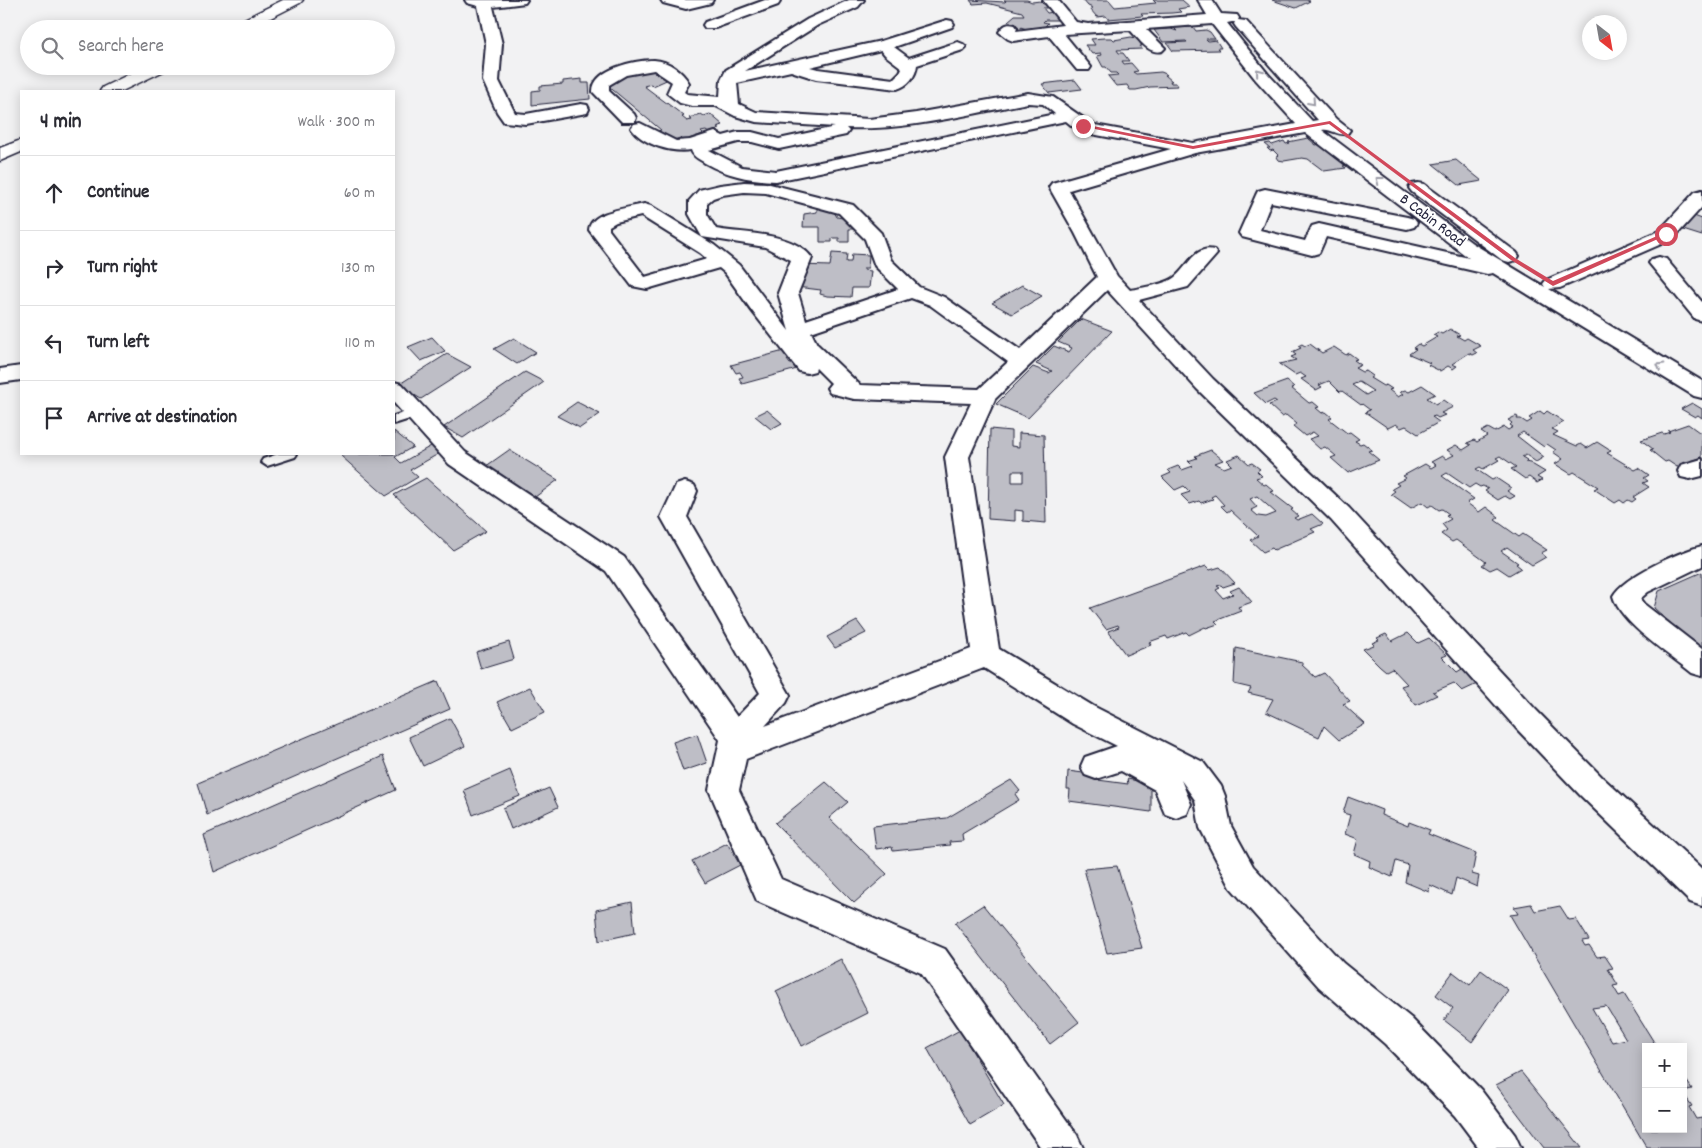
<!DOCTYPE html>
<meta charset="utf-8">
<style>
:root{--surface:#fff;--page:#f2f2f3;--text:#2b2b33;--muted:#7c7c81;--line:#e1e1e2}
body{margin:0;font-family:Dekko,sans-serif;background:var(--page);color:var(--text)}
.controls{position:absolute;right:15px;bottom:15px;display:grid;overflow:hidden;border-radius:0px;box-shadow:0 2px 12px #0003}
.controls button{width:45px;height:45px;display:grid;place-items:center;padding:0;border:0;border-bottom:1px solid var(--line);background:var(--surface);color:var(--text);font:25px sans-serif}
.compass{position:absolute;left:1582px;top:15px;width:45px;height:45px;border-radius:50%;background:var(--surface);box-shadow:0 2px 12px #0003;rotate:149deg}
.stop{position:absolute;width:15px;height:15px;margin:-11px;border:4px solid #d1495b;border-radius:50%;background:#fff}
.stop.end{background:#d1495b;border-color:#fff;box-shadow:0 1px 5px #0008}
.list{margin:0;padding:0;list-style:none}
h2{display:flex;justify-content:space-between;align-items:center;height:65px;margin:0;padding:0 20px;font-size:21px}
h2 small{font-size:16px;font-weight:400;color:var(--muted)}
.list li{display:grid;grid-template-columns:32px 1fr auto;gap:15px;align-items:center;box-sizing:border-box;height:75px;padding:0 20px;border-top:1px solid var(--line)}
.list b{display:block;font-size:19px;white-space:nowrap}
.list em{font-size:16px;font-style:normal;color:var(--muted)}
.icon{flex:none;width:28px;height:28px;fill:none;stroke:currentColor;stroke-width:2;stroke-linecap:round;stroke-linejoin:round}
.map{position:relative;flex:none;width:1702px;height:1148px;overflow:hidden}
.search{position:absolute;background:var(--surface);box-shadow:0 2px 12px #0003;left:20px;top:20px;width:375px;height:55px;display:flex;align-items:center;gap:12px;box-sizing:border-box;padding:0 18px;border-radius:28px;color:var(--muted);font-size:19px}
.panel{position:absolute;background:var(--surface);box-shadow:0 2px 12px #0003;left:20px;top:90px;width:375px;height:365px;border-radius:0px}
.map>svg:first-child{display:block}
</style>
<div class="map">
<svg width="1702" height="1148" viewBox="0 0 1702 1148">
<rect width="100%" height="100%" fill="#f2f2f3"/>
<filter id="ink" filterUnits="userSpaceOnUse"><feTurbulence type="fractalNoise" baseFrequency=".02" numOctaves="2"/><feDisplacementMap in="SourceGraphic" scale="10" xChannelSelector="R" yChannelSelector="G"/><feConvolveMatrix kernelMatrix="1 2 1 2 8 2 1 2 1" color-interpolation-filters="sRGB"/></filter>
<g filter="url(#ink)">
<path fill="#bebec6" stroke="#22223b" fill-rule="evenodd" d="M970 0 1005 2 1006 1 1004 0H1027L1032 2 1040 1 1043 4 1047 3 1051 8H1043L1047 13 1054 12 1057 20H1045L1043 22 1048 23 1041 30 1036 28 1033 31 1011 24 1008 25 1011 22 1008 21 1015 15H1024L1022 12 987 3 973 4Z
M1083 0H1109L1115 7 1156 3 1153 0H1182L1190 7 1178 9 1181 12 1172 13 1141 14 1143 16 1108 19 1106 16 1097 17 1090 9 1093 8 1088 6Z
M1272 0H1306L1310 1 1296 8Z
M1193 27 1196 31 1206 30 1210 32 1215 39H1206L1208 41 1216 40 1221 48H1217L1219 50 1173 51 1167 43 1187 42 1186 41 1163 42 1154 30 1171 29 1177 31 1174 28Z
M1131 37 1136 38 1142 46H1140L1142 49 1117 50 1119 53H1123L1129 61H1122L1124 64 1131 63 1138 71 1133 72 1136 74 1161 72 1166 74 1167 75H1165L1172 81H1170L1171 83H1176L1178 86 1150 87 1136 90H1130L1127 85 1116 86 1108 76 1118 75 1116 73H1111L1106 67H1103L1097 56 1102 55 1101 53 1092 54 1085 45H1095L1091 39 1104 38H1112L1114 40Z
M651 68 654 71 659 69 671 78 653 86 651 84 644 86 684 116 682 117 687 121 692 120 689 118 701 114 704 116 710 114 723 125 717 127 720 129 709 133 706 131 701 132 703 134 683 141 680 138 670 141 658 131 661 130 607 85 624 76Z
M582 79V83H589L590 99 532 105V91L540 90V86L563 84V81Z
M1075 80 1082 89 1049 93 1042 84Z
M1308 138 1316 145 1324 143 1348 165 1343 166 1346 168 1324 171 1308 159 1302 158 1284 161 1278 160 1276 157 1279 156 1273 150 1270 151 1267 148H1270L1265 144 1270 143 1272 145 1284 141 1286 144 1290 143 1288 142Z
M1456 160 1482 181 1459 185 1433 164Z
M817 208 833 210 837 217 848 219 855 229H849V242H839V238H832V242H820V227H803L804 214 817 212Z
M1694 216 1702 219V236L1683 230Z
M832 253 847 254 846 262H851L852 254 869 255 868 268H864V270L871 271 869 288H852L851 297 827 296 820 294 821 290 796 287 800 265 830 266Z
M1022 285 1042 296 1012 314 992 303Z
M1081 319 1112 331 1028 418 996 404 1033 367 1049 373 1052 371 1036 364 1054 346 1069 352 1072 348 1058 342Z
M1450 329 1460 335 1457 336 1464 340 1467 338 1481 346 1473 350 1477 353 1473 355 1469 353 1452 364 1457 366 1453 369 1448 366 1440 371 1428 365 1430 363 1409 354 1416 349 1413 348 1418 344 1422 346 1437 337 1433 335 1438 332 1442 334Z
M432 337 445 351 421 361 408 347Z
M514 338 536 352 517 364 494 349Z
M1302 344 1305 346 1310 344 1322 353 1334 347 1346 355 1349 353 1357 359 1354 360 1361 365 1355 368 1362 372 1366 371 1373 376 1370 378 1383 386 1386 385 1392 389 1389 390 1398 397 1403 394 1400 392 1405 390 1409 392 1422 385 1435 394 1427 398 1436 404 1443 400 1453 407 1441 413 1445 415 1438 418 1435 416 1432 417 1439 422 1418 434 1406 426 1401 428 1396 424 1388 428 1365 412 1370 410 1362 404 1361 405 1342 391 1340 392 1329 381 1319 385 1322 387 1316 390 1301 379 1306 377 1300 373 1295 375 1279 364 1296 360 1291 357 1296 355 1292 352 1301 348 1298 346ZM1359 382 1373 391 1366 395 1352 385Z
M784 351 790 360H787L790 364 793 363 797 369 742 384 739 378 743 377 740 372 736 373 731 365Z
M447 354 471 367 421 399 398 385Z
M525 372 544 382 463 438 444 427Z
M1287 381 1294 387 1291 388 1309 403 1313 402 1319 407 1316 408 1322 413 1326 412 1332 417 1329 419 1347 433 1350 432 1359 439 1355 441 1360 444 1363 443 1372 450 1368 451 1379 460 1348 473 1331 458 1336 456 1325 447 1320 449 1309 439 1318 436 1313 432 1305 436 1293 426 1297 424 1286 415 1282 417 1269 405 1277 402 1274 400 1266 404 1254 393Z
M577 402 600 414 580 428 557 416Z
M1692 403 1702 409V418L1698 415 1695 417 1681 409Z
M767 410 782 423 771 429 755 416Z
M1540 411 1544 414 1547 411 1564 422 1552 429 1558 432 1553 435 1577 446 1581 444 1587 448 1597 442 1611 451 1607 453 1635 470 1639 468 1649 475 1644 478 1648 481 1643 483 1649 487 1633 497 1636 499 1632 502 1628 500 1624 503 1620 500 1615 503 1594 489 1598 487 1574 472 1571 474 1555 464 1563 459 1553 452 1556 450 1547 444 1544 447 1523 432 1517 436 1544 457 1536 462 1526 455 1522 457 1527 460 1525 462 1530 463 1545 472 1537 477 1542 480 1537 483 1529 477 1525 479 1511 469 1516 467 1500 456 1496 458 1499 460 1483 469 1480 467 1476 469 1492 480 1496 478 1511 488 1507 491 1515 496 1510 499 1505 496 1498 500 1485 491 1488 489 1483 486 1480 487 1475 484 1469 488 1447 473 1442 476 1474 499 1467 503 1479 512 1486 507 1499 517 1495 520 1519 537 1523 534 1547 550 1541 553 1546 557 1532 565 1507 547 1501 551 1518 563 1516 564 1521 568 1509 575 1497 567 1490 570 1482 565 1486 562 1456 540 1452 542 1441 534 1447 530 1442 524 1451 519 1446 515 1449 514 1442 509 1439 510 1432 505 1428 507 1422 502 1411 508 1391 494 1395 491 1392 489 1399 485 1396 483 1406 478 1403 476 1425 464 1431 468 1436 465 1431 462 1442 456 1446 459 1454 455 1447 450 1456 445 1463 450 1471 445 1467 443 1474 440 1477 442 1487 436 1481 432 1488 428 1495 432 1504 427 1508 430 1513 427 1510 425 1512 423 1508 420 1516 416 1518 417 1517 419H1521L1527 423 1532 420 1529 418Z
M1688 424 1699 432 1702 431V457L1677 467 1668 461 1665 462 1650 450 1653 449 1641 440 1662 433 1664 434 1670 432 1668 431Z
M990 429 1011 431V446L1019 447V433L1044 435 1046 523 1023 521V511L1015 510V521L988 519ZM1012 471H1023V482H1012Z
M394 431 413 447 395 457 401 463 431 446 440 453 410 470 418 477 386 496 341 456 345 454H394Z
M509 450 558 480 531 500 482 469Z
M1211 450 1223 460 1215 463 1224 468 1232 465 1227 460 1239 455 1249 464 1252 463 1260 469 1257 471 1262 476 1256 478 1264 485 1266 484 1274 491 1271 492 1293 509 1291 510 1298 516 1294 518 1297 520 1312 514 1323 524 1311 529 1315 532 1274 550 1272 548 1263 552 1250 540 1258 536 1230 510 1227 512 1221 506 1224 505 1215 495 1211 497 1213 499 1201 503 1199 501 1190 504 1181 495 1190 492 1184 486 1175 490 1162 477 1171 473 1168 470 1178 466 1182 470 1193 466 1188 461 1197 458 1195 456ZM1257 496 1276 513 1266 517 1258 516 1251 510 1257 507 1250 499Z
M426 478 486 531 453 550 394 495Z
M1206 566 1210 570 1220 567 1235 583 1223 587 1221 585 1217 586 1220 588 1216 590 1223 598 1233 594 1230 591 1239 587 1252 602 1238 607 1241 611 1215 621 1218 624 1206 628 1205 627 1189 635 1186 632 1168 639 1166 636 1149 642 1151 645 1126 655 1108 631 1119 627 1118 625 1106 629 1090 608Z
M1702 572V652L1654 608 1659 591Z
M857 621 866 633 835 648 827 637Z
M1408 633 1418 643 1429 638 1447 655 1442 657 1457 672 1462 669 1477 684 1462 691 1454 683 1433 692 1437 695 1416 705 1401 686 1407 684 1392 668 1386 671 1380 666 1363 649 1374 645 1372 643 1379 640 1377 638 1386 634 1392 641Z
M509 642 514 659 481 669 476 652Z
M1236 648 1302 662V665L1315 677 1324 673 1350 701 1343 704 1365 724 1339 740 1324 726 1319 737 1266 712 1273 699 1248 693 1251 688 1234 684Z
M438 681 450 709 207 815 198 783Z
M530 687 545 712 512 728 497 702Z
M450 718 465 746 423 766 409 737Z
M697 734 707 763 683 771 673 742Z
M383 756 396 790 214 872 204 835Z
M510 770 520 796 473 815 464 790Z
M1068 771 1098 775V780L1128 784 1127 779 1151 783V812L1069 801 1070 789H1067Z
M1011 780 1020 791 1015 794 1019 800 962 834 963 841 949 842 950 845 893 851 892 847 876 849 873 826 947 818Z
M826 782 848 802 829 818 887 874 854 903 775 823Z
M549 788 558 807 511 829 503 808Z
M1348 797 1382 810 1381 815 1408 826 1409 822 1430 830 1428 834 1476 853 1472 874 1479 876 1477 887 1456 878 1452 895 1430 885 1429 892 1405 882 1408 865 1396 861 1392 877 1369 867 1370 861 1354 854 1358 839 1345 834 1350 815 1343 813Z
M727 843 740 865 705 883 692 861Z
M1117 866 1142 948 1107 953 1084 869Z
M632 902 635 933 599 941 596 910Z
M1531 904 1535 911 1560 906 1569 920 1576 919 1589 940 1582 941 1585 946 1589 945 1597 957 1605 956 1613 968 1608 969 1618 985 1613 986 1619 996 1624 994 1657 1047H1646V1129H1683V1093L1692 1106 1689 1107 1696 1119 1702 1118V1148H1647L1510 915 1518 914 1514 907ZM1606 1006 1626 1039 1612 1042 1592 1008Z
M983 905 1079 1022 1050 1044 955 923Z
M841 959 868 1013 802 1046 776 991Z
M1481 970 1508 990 1472 1042 1444 1020 1453 1008 1436 995 1453 972 1470 985Z
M960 1030 1004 1105 970 1125 927 1048Z
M1521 1072 1582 1148H1544L1496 1085Z
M1683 1075 1692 1089 1683 1091Z"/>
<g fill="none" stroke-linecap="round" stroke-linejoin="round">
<defs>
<path id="lane" d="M415 409 419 410 421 413 419 416 394 424V416Z
M278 454H297L295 457 267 466 261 462 263 459Z"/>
<path id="street" d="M465 0H527L525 3 493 7 502 44 499 81 515 113 526 114 581 104 587 105 589 109 587 113 526 124 504 122 497 112 483 81 486 44 478 6 467 3Z
M661 0H713L711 3 686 9 663 3Z
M765 0H779L780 2 778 5 715 28H705L703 25 705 22Z
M849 0H864L858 7 818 25 745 71 881 41 947 20 952 21 954 24 952 27 894 47 909 58 958 42 963 44 966 47 963 50 917 65C916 76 908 86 897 89L816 79 791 71 737 83 739 104 756 112 869 119 916 113 1028 93 1053 97 1089 122 1095 125 1193 143 1296 124 1256 80 1212 24 1146 29 1165 48 1162 51C1149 55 1139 39 1130 30L1064 34 1091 67 1089 70H1077L1049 36 1013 41 1008 39 999 32C1004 25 1007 23 1015 25L1017 28 1016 31 1063 25 1043 0H1058L1076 22 1088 24 1207 15 1198 0H1212L1221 14 1237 15 1239 18 1238 20 1246 21 1336 119 1350 130 1347 134C1337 136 1331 128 1322 130L1472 243 1545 287 1543 284 1546 280 1659 231 1695 192 1702 190V207L1673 239 1560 288 1549 289 1702 381V398L1694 396 1493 273 1487 274 1326 237 1319 253 1312 255 1242 237 1239 233 1256 195 1258 191 1265 189 1407 217 1414 219 1417 223 1414 227 1407 229 1271 202 1260 230 1305 241 1312 226 1319 224 1469 258 1305 133 1195 153 1069 190 1117 276 1130 290C1141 288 1167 284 1175 277 1188 267 1195 245 1214 250L1217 254 1188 287 1139 300 1213 379 1349 508 1536 710 1602 777 1702 869V906L1690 902 1580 795 1516 728 1331 520 1197 389 1107 290 995 399 969 457 999 649 1093 706 1203 762 1221 786 1225 796 1231 826 1253 866 1343 963 1411 1018 1481 1090 1515 1135 1521 1148H1479L1455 1116 1385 1044 1319 987 1231 888 1200 828 1195 800 1181 780 1191 804 1187 814 1176 818 1165 814 1155 790 1121 771 1096 779 1085 775 1081 766 1085 757 1117 746 1073 724 984 668 746 759 739 790 781 879 945 949 1077 1135 1083 1148H1041L921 973 757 901 709 790 720 740 606 571 449 464 394 403V382L402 384 465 452 624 557 737 717 760 693 661 517 676 485 685 482 694 485 697 491 687 517 790 695 786 703 765 726 971 649 945 457 971 403 854 399 830 393 827 388 831 383 816 368 815 371 807 373 799 371 752 311 725 273 719 268 647 289 632 286 589 230C590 211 629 208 644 204L651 206 714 245 739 265 789 331 778 293 791 260 765 247 702 237 689 214V201L699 190 720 185 744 182 766 183 853 205 881 233 891 260 919 287 944 297 1020 350 1097 277 1075 233 1049 187 1052 183 1171 149 1086 133 1077 130 1066 121 776 181C750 180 728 176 705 163 699 159 693 157 691 150 672 153 643 145 631 128L634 124 640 123 676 141 690 140 715 132 723 136 738 132H752L779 139 835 127 756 122 735 116 716 106H692L680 103 667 93 672 82 654 70 626 75 609 85V91L634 114 636 118 634 122H622L593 92C592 69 635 60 654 60 669 61 682 71 689 83L684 92 687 94 720 97 721 80 726 70 808 19ZM1232 22H1235L1234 24 1236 27 1318 120 1312 121 1268 74 1227 23ZM881 50 885 55 902 68 900 72 893 79 818 69 810 67ZM1028 103 1043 104 1055 114 776 171 742 167 709 150 738 142H752L779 149 846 135 849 131 846 128C906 131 969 114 1028 103ZM744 192 766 193 839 213 865 239 875 266 898 289 806 320 798 293 812 258C794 232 744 234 716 229L707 214V203L713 198 722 195ZM641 216 700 253 707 259 645 277 609 230V226L616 222ZM911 298 930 305 1008 362 979 389 860 385 817 344 811 332Z
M1418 183 1424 184 1516 252 1519 256 1516 260 1509 262 1502 260 1412 192 1409 188 1412 184Z
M1659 257 1666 259 1702 302V321L1695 319 1649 263 1652 259Z
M21 366V380L0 383V369Z
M1702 459V476L1690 479 1681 477 1678 471 1681 465Z
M1702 546V566L1648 592 1640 599 1644 604 1702 649V676L1692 673C1669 654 1620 623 1613 596 1624 576 1679 552 1702 546Z"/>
<path id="primary" d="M283 0H303L300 3 249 29H228L230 26Z
M146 66H168L166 70 122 91H100L103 87Z
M21 140V152L0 161V148Z"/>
</defs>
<use href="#lane" stroke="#22223b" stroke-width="4"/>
<use href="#street" stroke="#22223b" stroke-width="4"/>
<use href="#primary" stroke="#22223b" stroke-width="3"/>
<use href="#lane" fill="#fff" fill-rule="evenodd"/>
<use href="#street" fill="#fff" fill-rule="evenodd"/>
<use href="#primary" fill="#fff" fill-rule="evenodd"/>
</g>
<defs><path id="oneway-chevron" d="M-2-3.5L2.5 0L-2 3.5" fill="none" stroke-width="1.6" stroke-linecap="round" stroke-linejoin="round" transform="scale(1.25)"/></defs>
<g stroke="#9c9ca7">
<use href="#oneway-chevron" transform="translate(1259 72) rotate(-129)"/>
<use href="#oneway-chevron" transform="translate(1312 102) rotate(48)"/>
<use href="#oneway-chevron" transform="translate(1379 180) rotate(-142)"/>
<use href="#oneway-chevron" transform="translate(1660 366) rotate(-149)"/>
</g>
</g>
<path fill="#d1495b" d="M1330 121 1515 258 1553 281 1664 233 1669 234 1553 286 1511 260 1329 124 1193 149 1080 126 1083 124 1193 146Z"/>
<g text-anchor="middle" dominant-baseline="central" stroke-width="4" stroke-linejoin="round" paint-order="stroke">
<g font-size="16" fill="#22223b" stroke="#fff">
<text transform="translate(1432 221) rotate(37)">B Cabin Road</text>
</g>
</g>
</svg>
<div class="controls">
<button>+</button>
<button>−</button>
</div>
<svg class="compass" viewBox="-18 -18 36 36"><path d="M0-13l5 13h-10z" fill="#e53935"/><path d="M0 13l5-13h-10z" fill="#7c7c81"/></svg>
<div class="stop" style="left:1666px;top:234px"></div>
<div class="stop end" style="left:1083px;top:126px"></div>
<div class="search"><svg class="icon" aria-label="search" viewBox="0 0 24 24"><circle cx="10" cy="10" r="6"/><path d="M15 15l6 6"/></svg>Search here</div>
<section class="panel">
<h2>4 min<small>Walk · 300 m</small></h2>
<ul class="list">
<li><svg class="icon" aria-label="ahead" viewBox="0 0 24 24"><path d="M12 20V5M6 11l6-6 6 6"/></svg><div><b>Continue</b></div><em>60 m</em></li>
<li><svg class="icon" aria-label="right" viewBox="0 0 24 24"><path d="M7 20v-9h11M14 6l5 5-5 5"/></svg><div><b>Turn right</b></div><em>130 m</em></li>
<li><svg class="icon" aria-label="left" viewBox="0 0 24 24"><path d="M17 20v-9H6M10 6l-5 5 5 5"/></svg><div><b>Turn left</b></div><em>110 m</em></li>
<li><svg class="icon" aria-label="arrive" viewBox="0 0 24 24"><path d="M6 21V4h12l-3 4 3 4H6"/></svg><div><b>Arrive at destination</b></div></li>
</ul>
</section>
</div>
